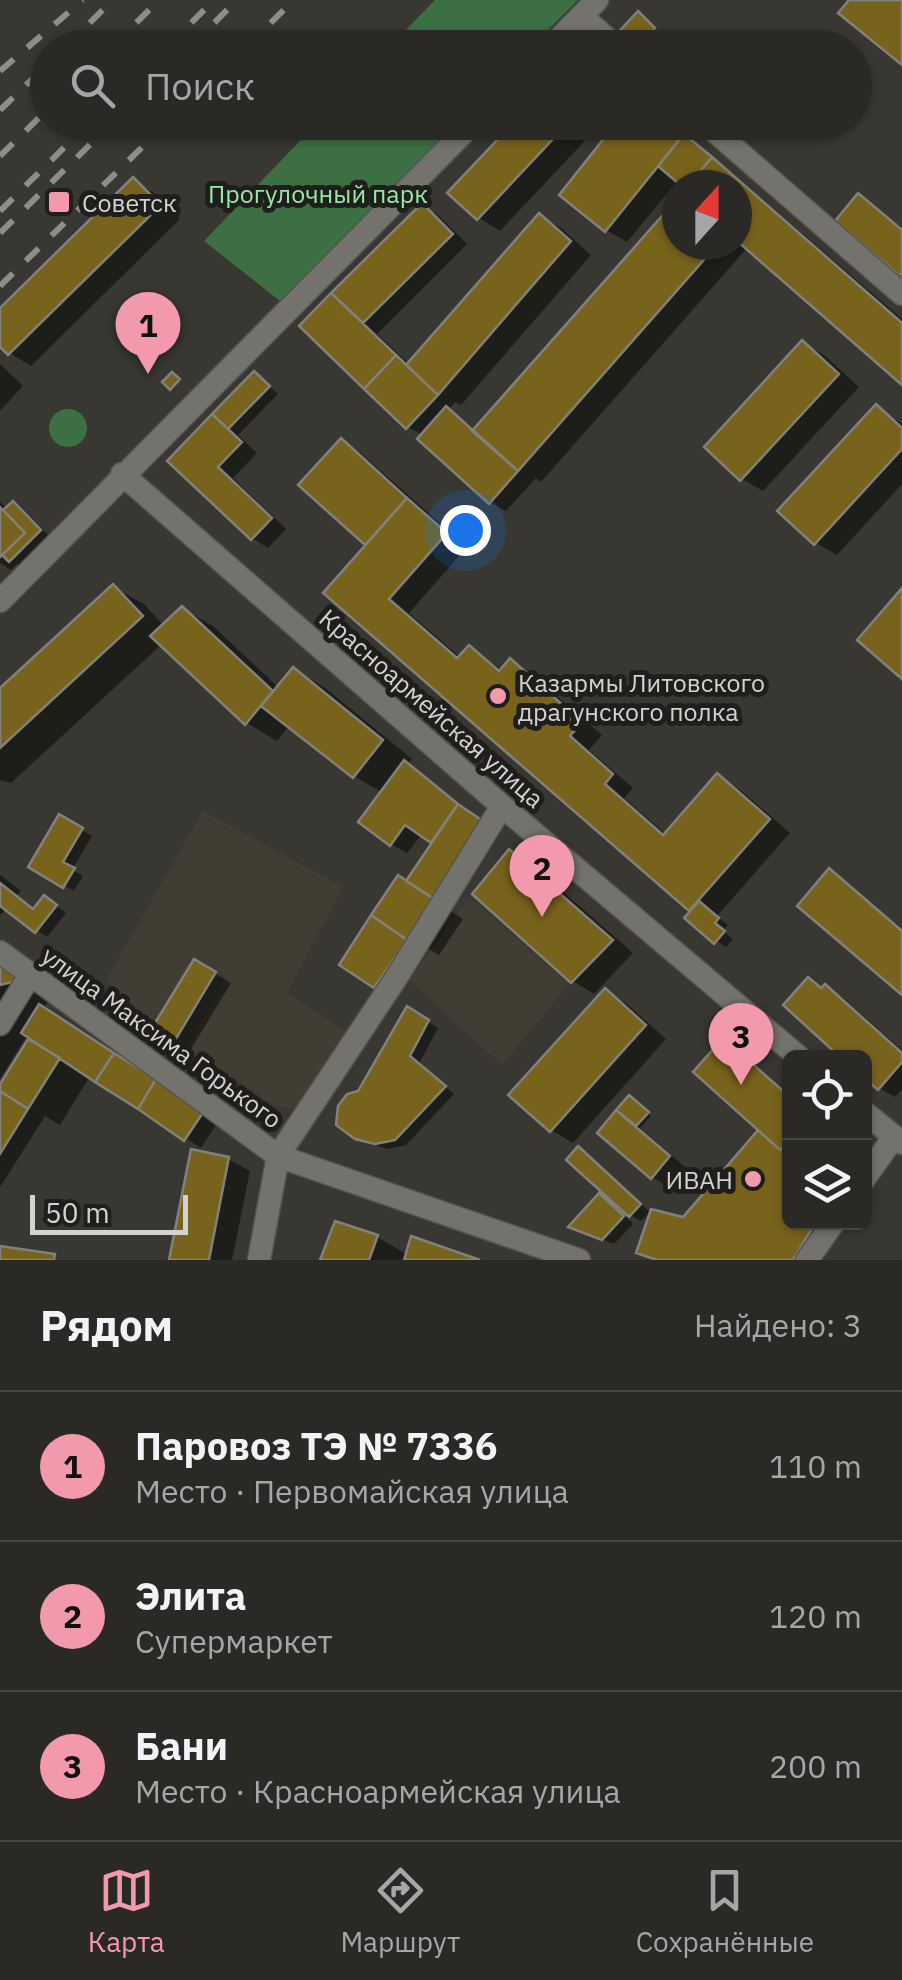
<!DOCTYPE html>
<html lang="ru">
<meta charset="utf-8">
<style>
:root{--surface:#2a2926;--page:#363532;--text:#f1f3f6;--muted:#a5a6a7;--line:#464543;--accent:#f29aac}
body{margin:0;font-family:"IBM Plex Sans",sans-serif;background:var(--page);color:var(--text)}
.controls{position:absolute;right:30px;bottom:30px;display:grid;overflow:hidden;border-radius:15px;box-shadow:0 2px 8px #0004}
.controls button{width:90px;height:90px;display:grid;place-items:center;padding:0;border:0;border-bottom:2px solid var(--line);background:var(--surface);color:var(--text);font:50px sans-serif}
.compass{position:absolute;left:662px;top:170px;width:90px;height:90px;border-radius:50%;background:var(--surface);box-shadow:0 2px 8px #0004;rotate:21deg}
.scale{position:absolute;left:30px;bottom:25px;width:158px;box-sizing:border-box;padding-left:10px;border:5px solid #d3d2cf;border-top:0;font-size:28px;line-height:35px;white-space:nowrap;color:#d3d2cf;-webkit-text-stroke:8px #1f1e1c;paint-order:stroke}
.you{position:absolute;left:465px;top:530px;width:35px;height:35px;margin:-25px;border:8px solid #fff;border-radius:50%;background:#1a73e8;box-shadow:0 0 0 15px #1a73e833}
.badge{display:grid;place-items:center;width:65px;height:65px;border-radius:50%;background:var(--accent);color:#111;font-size:32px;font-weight:700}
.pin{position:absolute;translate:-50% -82px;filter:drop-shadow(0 2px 5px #0008)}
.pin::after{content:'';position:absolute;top:52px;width:35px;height:30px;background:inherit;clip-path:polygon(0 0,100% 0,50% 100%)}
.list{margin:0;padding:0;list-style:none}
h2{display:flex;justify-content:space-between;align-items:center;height:130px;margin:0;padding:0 40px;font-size:42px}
h2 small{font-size:32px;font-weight:400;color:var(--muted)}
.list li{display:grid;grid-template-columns:65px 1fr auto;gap:30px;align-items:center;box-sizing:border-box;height:150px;padding:0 40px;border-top:2px solid var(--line)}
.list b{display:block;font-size:38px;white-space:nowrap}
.list p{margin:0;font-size:32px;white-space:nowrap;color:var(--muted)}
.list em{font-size:32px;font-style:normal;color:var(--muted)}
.icon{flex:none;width:55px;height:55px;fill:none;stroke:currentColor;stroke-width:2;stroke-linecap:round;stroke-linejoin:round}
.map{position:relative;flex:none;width:902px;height:1260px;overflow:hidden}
.search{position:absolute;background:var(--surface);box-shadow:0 2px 8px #0004;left:30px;right:30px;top:30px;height:110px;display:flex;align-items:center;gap:25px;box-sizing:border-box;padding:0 35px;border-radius:55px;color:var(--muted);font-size:38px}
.sheet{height:580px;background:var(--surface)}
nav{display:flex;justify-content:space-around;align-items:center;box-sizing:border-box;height:140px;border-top:2px solid var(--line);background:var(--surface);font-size:28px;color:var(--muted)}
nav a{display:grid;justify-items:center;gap:5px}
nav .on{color:var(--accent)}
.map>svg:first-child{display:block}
</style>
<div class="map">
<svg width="902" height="1260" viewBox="0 0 902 1260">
<rect width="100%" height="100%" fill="#383732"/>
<path fill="#413d32" d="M203 811 343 887 287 993 349 1033 302 1109 275 1106 186 1048 226 978 193 959 152 1028 106 980Z
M468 899 477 903 569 984 502 1065 409 980Z"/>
<path fill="#3c6f44" d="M435 0H578L531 47H389Z
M317 123H457L280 301 204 241Z
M49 428a19 19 0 1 1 38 0a19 19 0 1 1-38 0Z"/>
<path fill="#0007" d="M638 15 664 35 652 48H628Z
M362 122H391L377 134Z
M517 122H672L902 319V382L748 247 541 482 536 478 506 511 490 502 423 435 408 427 302 326 422 206 438 215 467 244 377 334 409 364 539 216 561 228 591 255 461 405 455 402 448 410 476 430 677 200V245H737V185H684L678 180 627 242 606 230 610 135 597 128 500 231 479 218 451 193Z
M133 180 154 193 180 219 31 366 10 353 0 343V312Z
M859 196 902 228V275Z
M803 343 824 355 859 387 763 491 742 479Z
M0 364 23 386 0 411Z
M254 374 278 394 238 435 257 453 233 478 286 529 268 548 252 538 171 461Z
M876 407 902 424V484L837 555 816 543Z
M341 441 357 450 467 547 409 613 461 658 469 648 502 670 510 662 531 674 602 735 589 750 633 788 624 798 667 835 718 777 739 789 790 833 717 916 728 925 723 931 733 939 726 947 716 941 694 910 327 593 369 544 302 485Z
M0 502 8 510 13 504 24 510 50 537 21 566 17 564 11 570 0 563Z
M113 587 144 604 164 626 183 609 213 626 279 688 294 670 324 687 412 759 408 764 500 834 449 910 463 919 439 955 419 943 386 992 342 964 408 883 435 842 422 834 407 853 391 844 383 793 354 776 290 725 277 741 247 723 162 644 11 783 0 780V690Z
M60 818 92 836 72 870 83 876 74 891 31 866Z
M510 852 531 864 633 953 594 994 573 981 475 893Z
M0 875 21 891 16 896 34 911 54 904 66 913 47 937 7 908 0 915Z
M194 962 231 983 191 1049 155 1027Z
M0 966 49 1000 43 1009 218 1122 201 1148 90 1076 60 1125 45 1116 0 1187V1088L50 1049 28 1034 0 1079Z
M809 980 841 996 902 1050V1089L895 1097 879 1088 864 1058Z
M606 991 627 1004 666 1039 573 1143 551 1130Z
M408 1009 438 1028 419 1064 454 1094 406 1145 387 1149 356 1137 359 1093Z
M724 1041 790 1097V1222H845L822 1260H653L639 1252 684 1220 767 1139Z
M630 1098 651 1116 640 1128 685 1167 668 1186 652 1177 600 1132Z
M579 1149 650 1212 641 1221 621 1210 633 1224 614 1244 581 1232 599 1196 618 1207Z
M228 1159 250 1171 232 1260H172Z
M377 1237 408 1255 472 1260H322Z"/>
<path fill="#78631c" stroke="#82817b" stroke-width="2.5" d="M849 0H902V65L838 13Z
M638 11 655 28 637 48H624L613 38Z
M514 122H569L477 220 447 193Z
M617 122H670L684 134 605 232 559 195Z
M684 134 712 157 689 185H680L658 166Z
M712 157 902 323V385L737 241V185H689Z
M133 177 161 205 8 355 0 347V308Z
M858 193 902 230V278L835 221Z
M677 199V245H717L518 471 472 431Z
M422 203 453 234 363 323 331 293Z
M539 213 571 241 438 395 406 365Z
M331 293 396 355 364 389 299 326Z
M802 340 839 374 740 481 704 447Z
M396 355 438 395 406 429 364 389Z
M254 371 270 386 228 429 212 414Z
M172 372 180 379 170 390 162 382Z
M876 404 902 428V449L814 545 777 511Z
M446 406 518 471 489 504 417 439Z
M212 414 242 442 218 467 272 518 251 540 167 461Z
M341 438 407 498 365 545 298 485Z
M407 498 447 533 389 599 457 658 469 645 499 671 510 658 582 722 570 736 613 774 605 784 663 835 717 773 770 819 689 911 323 593Z
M13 501 41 530 9 562 2 555 25 533 3 510Z
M0 507 25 533 0 557Z
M113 584 143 616 0 748V688Z
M902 588V679L857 640Z
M182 606 273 691 245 725 150 636Z
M293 667 383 740 353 778 261 706Z
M404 760 458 804 431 843 405 825 390 846 358 822Z
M458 804 486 823 434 899 406 881Z
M59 814 83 828 63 862 75 868 63 888 28 867Z
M509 849 613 940 571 983 472 894Z
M829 868 902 931V995L797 906Z
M398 875 434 899 407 940 371 915Z
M0 883 33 909 44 895 57 905 35 933 0 906Z
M699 901 719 918 715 923 725 931 714 944 684 918Z
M371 915 407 940 374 988 339 965Z
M194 959 216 972 174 1042 152 1028Z
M0 966 20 980 0 985Z
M808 977 821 988 825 984 902 1053V1062L878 1090 864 1078V1058H841L783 1005Z
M605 988 646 1025 550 1132 508 1095Z
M39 1004 114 1053 95 1082 21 1033Z
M407 1006 429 1020 410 1056 446 1086 395 1140 375 1144 355 1139 336 1125 338 1106 347 1094 358 1091Z
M723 1038 790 1097V1140L780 1150 693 1072Z
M28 1039 60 1058 28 1109 0 1091V1084Z
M114 1053 156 1079 138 1109 95 1082Z
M156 1079 204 1111 184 1141 138 1109Z
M0 1091 28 1109 0 1154Z
M629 1095 649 1112 636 1126 616 1110Z
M616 1110 670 1156 651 1179 597 1133Z
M758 1130 780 1150 790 1140V1222H816L793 1260H657L636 1253 651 1209 683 1217Z
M578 1146 641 1204 629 1217 566 1160Z
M191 1149 229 1157 209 1260H169Z
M599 1193 624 1216 602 1240 568 1227Z
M335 1221 378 1235 369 1260H320Z
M411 1236 480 1260H404Z
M0 1246 55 1254 54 1260H0Z"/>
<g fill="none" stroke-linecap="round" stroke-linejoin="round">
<defs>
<path id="minor" d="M581 16 618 48
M550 48 597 0
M704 122 902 294
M122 474 502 806 800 1058
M0 601 474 122
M0 952 278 1156 579 1260
M0 1024 30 975
M864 1112 902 1143
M864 1179 894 1137
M259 1260 278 1156 396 978 502 806
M807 1260 834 1222"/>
</defs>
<use href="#minor" stroke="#565450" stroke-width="25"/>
<use href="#minor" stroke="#74726d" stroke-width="22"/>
<path stroke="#8e8d8a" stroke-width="6" stroke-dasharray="18 18" stroke-linecap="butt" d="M64 48 113 0
M111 48 159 0
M166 48 214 0
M189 48 237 0
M245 48 294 0
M0 71 83 0
M0 110 48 64
M0 156 48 109
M0 211 90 122
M0 233 113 122
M0 286 168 122"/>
</g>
<g fill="#f29aac" stroke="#1f1e1c" stroke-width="4">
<rect x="47" y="190" width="24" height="24" rx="5"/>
<circle cx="498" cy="696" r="10"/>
<circle cx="753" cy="1179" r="10"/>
</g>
<g text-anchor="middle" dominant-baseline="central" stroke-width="10" stroke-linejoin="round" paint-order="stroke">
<g font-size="25" fill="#98e6a3" stroke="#1f1e1c">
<text x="318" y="193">Прогулочный парк</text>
</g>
<g font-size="25" fill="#d3d2cf" stroke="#1f1e1c" text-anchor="start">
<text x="82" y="202">Советск</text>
<text x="518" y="682">Казармы Литовского<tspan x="518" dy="29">драгунского полка</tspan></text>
<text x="733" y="1179" text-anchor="end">ИВАН</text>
</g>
<g font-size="25" fill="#d3d2cf" stroke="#1f1e1c">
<text transform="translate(432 708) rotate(41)">Красноармейская улица</text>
<text transform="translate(162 1037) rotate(36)">улица Максима Горького</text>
</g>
</g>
</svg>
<div class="controls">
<button><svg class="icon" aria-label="locate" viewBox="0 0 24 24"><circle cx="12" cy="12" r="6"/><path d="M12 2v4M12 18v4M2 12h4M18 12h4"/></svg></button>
<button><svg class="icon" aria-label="layers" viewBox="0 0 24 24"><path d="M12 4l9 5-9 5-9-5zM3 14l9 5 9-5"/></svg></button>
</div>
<svg class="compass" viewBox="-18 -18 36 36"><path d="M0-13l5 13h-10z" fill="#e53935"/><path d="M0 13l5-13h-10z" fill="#a5a6a7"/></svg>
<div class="scale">50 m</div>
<div class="you"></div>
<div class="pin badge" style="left:148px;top:374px">1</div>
<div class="pin badge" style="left:542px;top:917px">2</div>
<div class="pin badge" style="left:741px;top:1085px">3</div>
<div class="search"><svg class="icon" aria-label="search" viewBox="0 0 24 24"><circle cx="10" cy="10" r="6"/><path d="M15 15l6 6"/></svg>Поиск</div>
</div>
<section class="sheet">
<h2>Рядом<small>Найдено: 3</small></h2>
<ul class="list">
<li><span class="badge">1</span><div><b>Паровоз ТЭ № 7336</b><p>Место · Первомайская улица</p></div><em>110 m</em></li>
<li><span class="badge">2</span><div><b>Элита</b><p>Супермаркет</p></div><em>120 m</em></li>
<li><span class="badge">3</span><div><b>Бани</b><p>Место · Красноармейская улица</p></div><em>200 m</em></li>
</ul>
</section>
<nav>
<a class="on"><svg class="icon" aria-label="map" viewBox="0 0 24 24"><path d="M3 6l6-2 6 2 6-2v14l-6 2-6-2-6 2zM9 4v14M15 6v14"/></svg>Карта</a>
<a><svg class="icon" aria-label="directions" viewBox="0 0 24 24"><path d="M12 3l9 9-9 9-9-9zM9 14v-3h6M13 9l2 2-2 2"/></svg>Маршрут</a>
<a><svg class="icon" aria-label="saved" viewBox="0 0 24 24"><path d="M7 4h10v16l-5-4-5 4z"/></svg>Сохранённые</a>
</nav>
